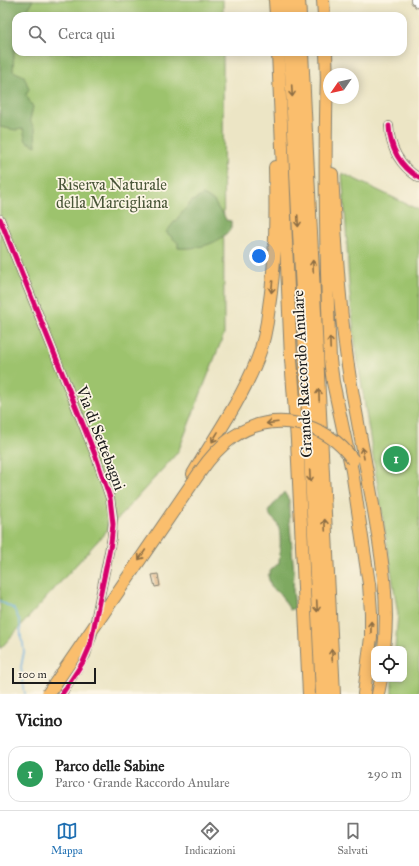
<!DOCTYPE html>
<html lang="it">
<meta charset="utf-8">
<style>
:root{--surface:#fff;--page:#f6f6f6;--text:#222;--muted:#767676;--line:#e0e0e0;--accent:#1f6fb2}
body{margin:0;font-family:"IM FELL Great Primer",serif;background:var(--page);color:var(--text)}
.controls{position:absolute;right:12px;bottom:12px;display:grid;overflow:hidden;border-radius:8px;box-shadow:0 2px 10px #0003}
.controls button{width:36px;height:36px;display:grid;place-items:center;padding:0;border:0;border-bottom:1px solid var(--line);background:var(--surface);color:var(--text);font:20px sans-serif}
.compass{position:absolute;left:323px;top:68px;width:36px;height:36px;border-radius:50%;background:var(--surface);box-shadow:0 2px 10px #0003;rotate:236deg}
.scale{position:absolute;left:12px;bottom:10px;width:84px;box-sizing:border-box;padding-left:4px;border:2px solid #1c1c1c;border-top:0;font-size:11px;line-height:14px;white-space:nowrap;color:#1c1c1c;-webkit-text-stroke:3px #fcf5e5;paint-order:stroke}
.you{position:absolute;left:259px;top:256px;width:14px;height:14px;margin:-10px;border:3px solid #fff;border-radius:50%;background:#1a73e8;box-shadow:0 0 0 6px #1a73e833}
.badge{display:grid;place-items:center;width:26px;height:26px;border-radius:50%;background:var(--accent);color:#fff;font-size:13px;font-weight:700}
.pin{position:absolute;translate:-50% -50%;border:2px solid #fff;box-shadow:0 1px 4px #0006}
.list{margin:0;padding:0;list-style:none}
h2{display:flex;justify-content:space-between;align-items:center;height:52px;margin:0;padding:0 16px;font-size:17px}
h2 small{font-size:13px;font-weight:400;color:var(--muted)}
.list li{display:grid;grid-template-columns:26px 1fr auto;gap:12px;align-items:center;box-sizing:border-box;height:56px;margin:0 8px 8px;padding:0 8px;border:1px solid var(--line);border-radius:12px}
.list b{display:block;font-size:15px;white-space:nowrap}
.list p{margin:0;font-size:13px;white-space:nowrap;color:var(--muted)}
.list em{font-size:13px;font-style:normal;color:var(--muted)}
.icon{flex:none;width:22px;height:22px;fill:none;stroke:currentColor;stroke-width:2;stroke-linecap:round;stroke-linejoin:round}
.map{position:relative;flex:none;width:419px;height:694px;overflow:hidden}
.search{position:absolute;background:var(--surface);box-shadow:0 2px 10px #0003;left:12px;right:12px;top:12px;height:44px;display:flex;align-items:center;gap:10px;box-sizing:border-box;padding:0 14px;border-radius:12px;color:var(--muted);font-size:15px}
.sheet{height:116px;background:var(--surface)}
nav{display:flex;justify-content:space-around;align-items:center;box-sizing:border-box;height:56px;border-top:1px solid var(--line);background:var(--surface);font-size:11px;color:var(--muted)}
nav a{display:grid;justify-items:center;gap:2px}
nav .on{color:var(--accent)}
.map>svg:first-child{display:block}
</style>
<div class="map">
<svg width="419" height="694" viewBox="0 0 419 694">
<rect width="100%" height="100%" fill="#fcf5e5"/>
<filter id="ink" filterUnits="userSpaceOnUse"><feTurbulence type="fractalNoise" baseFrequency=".025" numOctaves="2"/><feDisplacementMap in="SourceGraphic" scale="8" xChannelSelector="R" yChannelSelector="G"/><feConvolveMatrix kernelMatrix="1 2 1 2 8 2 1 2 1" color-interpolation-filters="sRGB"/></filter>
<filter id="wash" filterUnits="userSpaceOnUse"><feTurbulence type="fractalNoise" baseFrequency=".012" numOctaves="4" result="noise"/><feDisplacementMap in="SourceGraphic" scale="16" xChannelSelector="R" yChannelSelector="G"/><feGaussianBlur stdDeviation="0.9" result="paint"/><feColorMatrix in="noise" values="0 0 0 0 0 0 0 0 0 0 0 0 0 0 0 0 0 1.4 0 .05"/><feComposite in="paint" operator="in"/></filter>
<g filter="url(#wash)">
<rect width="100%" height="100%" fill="#ece5c5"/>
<path fill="#9dc36d" stroke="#5c7044" d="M0 0H223V16H16V52H223L224 334 178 452 0 649Z
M342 173 419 210V694H392V679H404V649H395L398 614 355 343 349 285 346 226Z"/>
<path fill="#7ea960" stroke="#4d623e" d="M0 0H33L24 16H16L13 71 24 76 29 89 26 95 33 107 30 120 35 130 36 146 26 141 23 129 16 130 0 127Z
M203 195 214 201 219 210 223 213 226 220 231 221V230C226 233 221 239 216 241 205 247 190 249 178 248V243L166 232 191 202Z
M284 492 289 500V513L294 573 293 590 295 608 290 610 280 594 271 587 268 576 271 570 279 563C280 553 282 532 277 523 273 517 270 520 269 510Z"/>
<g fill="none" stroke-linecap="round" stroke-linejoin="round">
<path stroke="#6db0e2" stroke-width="1.5" d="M0 601 14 609 20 622 21 639 23 643 24 652 21 667 25 694"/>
</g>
<g id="blocks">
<path fill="#daa770" d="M158 574 160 586 155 587 152 575Z"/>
</g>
</g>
<g filter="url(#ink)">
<use href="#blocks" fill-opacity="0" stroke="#848070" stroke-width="1"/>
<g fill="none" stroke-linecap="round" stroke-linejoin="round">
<defs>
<path id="minor" d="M415 0 419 4
M389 126C390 148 400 166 419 178
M0 219 96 457 110 498 113 517 112 537 95 621
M62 694 86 655 93 633"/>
<path id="highway" d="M275 0 276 16
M287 0 288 16
M299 0 300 16
M323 0 324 16
M278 52 291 359 297 440 309 694
M290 52 322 694
M302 52 334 694
M326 52 327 82
M327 74C324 170 326 265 330 360L333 382 352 471 369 584 371 613V637L364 694
M332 174C336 243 339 311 350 379 358 421 365 463 373 505 381 552 390 601 384 649
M193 474C215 437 241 400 257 360 264 343 267 325 269 307 276 261 276 214 275 167
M378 694 381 679"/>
</defs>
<use href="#minor" stroke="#848070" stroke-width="10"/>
<use href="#highway" stroke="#848070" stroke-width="14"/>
<use href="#minor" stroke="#fff" stroke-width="8"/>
<use href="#highway" stroke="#fabe6d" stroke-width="12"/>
<defs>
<path id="highway-bridge" d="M48 694 200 472C209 459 220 446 233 437 274 409 326 422 353 460"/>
</defs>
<use href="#highway-bridge" stroke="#848070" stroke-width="14" stroke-linecap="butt"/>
<use href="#highway-bridge" stroke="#fabe6d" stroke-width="12"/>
<defs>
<path id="cycleway" d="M389 126C390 148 400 166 419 178
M0 219 96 457 110 498 113 524 111 543 90 646 83 662 62 694"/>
</defs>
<use href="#cycleway" stroke="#fcf5e5" stroke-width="8"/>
<use href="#cycleway" stroke="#d6006c" stroke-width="5"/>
</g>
<defs><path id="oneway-shaft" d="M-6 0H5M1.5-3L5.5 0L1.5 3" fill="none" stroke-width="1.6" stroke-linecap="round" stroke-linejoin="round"/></defs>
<g stroke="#8b6d44">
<use href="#oneway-shaft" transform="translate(292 91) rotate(87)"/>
<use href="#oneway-shaft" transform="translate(298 221) rotate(87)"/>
<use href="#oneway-shaft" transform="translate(313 266) rotate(-93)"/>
<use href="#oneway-shaft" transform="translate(272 287) rotate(96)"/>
<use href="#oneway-shaft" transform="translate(330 343) rotate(-92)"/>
<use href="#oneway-shaft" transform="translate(319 395) rotate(-92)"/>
<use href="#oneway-shaft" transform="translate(272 423) rotate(173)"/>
<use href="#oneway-shaft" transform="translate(215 437) rotate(121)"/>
<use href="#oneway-shaft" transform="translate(363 453) rotate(-100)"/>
<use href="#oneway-shaft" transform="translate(310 476) rotate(87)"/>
<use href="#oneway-shaft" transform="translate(325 525) rotate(-93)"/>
<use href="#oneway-shaft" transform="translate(142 555) rotate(124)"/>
<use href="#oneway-shaft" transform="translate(317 606) rotate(87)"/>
<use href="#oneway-shaft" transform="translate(371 627) rotate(-89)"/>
<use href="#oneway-shaft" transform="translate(332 655) rotate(-93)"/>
</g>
</g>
<g text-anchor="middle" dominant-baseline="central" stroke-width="3.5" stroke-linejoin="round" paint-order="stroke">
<g font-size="16" fill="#495638" stroke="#fcf5e5">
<text x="112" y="184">Riserva Naturale<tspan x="112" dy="18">della Marcigliana</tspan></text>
</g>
<g font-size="16" fill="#1c1c1c" stroke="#fcf5e5">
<text transform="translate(302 374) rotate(-93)">Grande Raccordo Anulare</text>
<text transform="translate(101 438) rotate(69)">Via di Settebagni</text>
</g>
</g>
</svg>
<div class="controls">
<button><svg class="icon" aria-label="locate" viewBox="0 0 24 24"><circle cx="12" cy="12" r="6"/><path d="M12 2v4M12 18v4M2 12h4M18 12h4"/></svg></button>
</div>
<svg class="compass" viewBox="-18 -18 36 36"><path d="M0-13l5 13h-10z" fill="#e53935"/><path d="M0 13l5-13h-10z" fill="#767676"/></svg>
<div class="scale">100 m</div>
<div class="you"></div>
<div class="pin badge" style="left:396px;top:459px;background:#2e9e5b">1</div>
<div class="search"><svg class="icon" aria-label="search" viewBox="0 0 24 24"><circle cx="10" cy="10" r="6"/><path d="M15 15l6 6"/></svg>Cerca qui</div>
</div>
<section class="sheet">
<h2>Vicino<small></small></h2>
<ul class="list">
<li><span class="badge" style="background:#2e9e5b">1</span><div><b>Parco delle Sabine</b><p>Parco · Grande Raccordo Anulare</p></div><em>290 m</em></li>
</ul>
</section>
<nav>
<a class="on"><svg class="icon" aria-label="map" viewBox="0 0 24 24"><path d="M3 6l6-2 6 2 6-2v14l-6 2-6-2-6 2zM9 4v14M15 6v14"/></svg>Mappa</a>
<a><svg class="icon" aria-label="directions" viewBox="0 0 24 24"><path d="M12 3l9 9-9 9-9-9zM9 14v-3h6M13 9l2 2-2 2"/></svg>Indicazioni</a>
<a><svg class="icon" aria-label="saved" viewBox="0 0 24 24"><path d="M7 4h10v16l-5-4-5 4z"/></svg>Salvati</a>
</nav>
